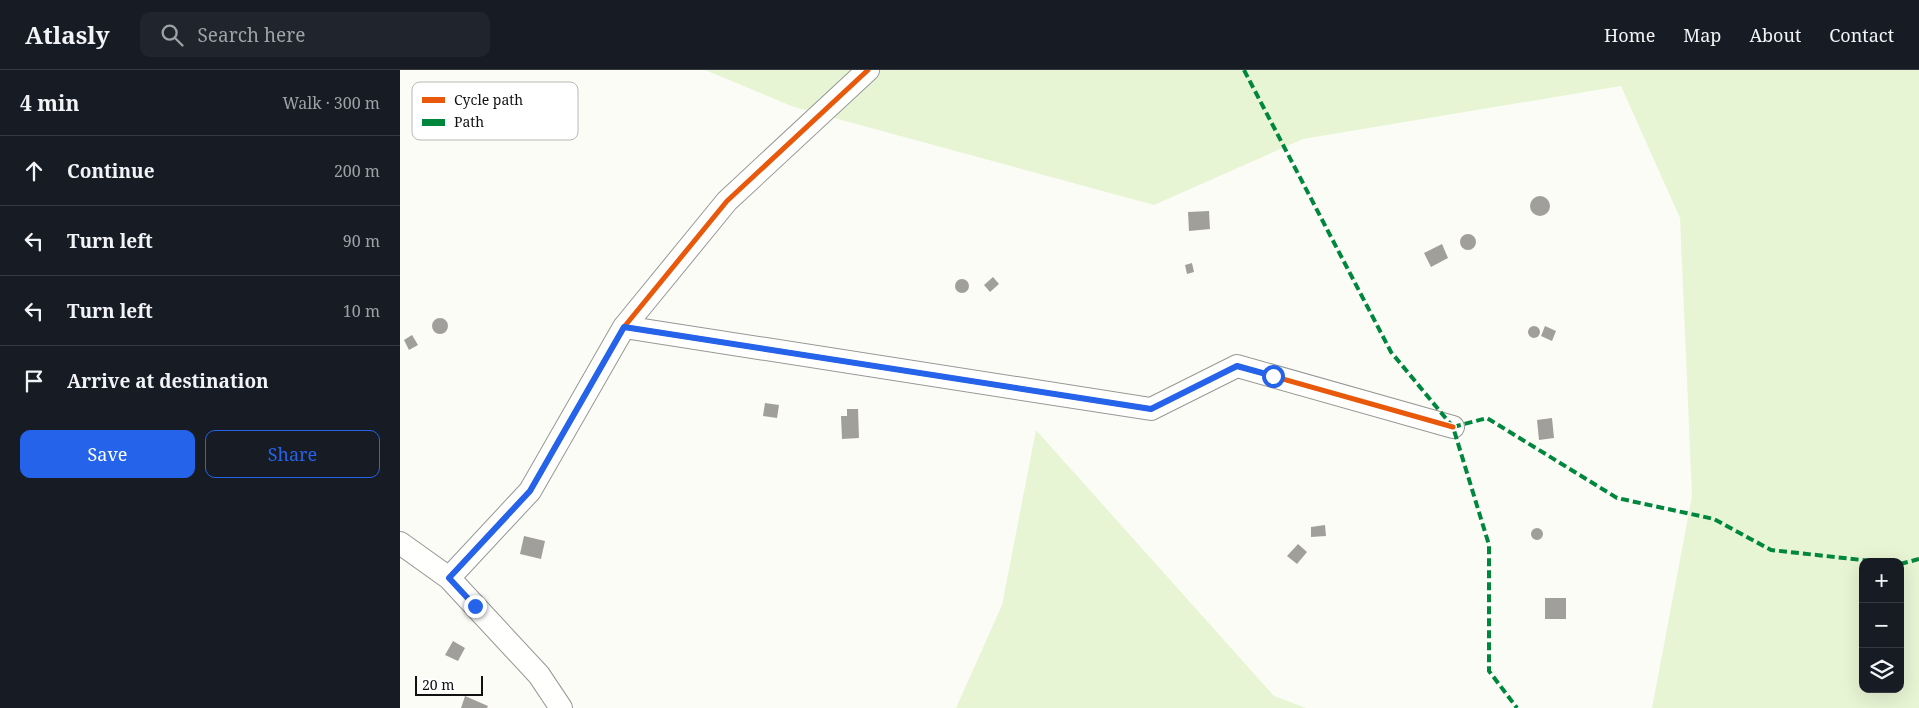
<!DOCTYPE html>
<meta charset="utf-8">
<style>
:root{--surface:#171b24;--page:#20242c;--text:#f1f3f6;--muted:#9ea1a6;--line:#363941;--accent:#2563eb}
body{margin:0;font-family:"Noto Serif",serif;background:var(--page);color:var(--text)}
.controls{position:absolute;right:15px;bottom:15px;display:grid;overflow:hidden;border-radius:10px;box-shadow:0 5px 20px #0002}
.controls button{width:45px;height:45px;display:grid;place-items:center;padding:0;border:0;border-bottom:1px solid var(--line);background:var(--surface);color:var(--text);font:25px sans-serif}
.scale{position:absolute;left:15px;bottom:12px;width:68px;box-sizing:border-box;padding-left:5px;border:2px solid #111;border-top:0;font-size:14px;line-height:18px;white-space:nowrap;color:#111;-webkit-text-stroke:4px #fff;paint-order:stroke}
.stop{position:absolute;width:15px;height:15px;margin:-11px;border:4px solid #2563eb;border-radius:50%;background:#fff}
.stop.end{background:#2563eb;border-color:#fff;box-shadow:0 1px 5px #0008}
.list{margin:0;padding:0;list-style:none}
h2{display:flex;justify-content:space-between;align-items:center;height:65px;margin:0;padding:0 20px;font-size:21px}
h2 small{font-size:16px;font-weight:400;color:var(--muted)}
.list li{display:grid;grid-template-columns:32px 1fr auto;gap:15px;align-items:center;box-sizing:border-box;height:70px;padding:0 20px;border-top:1px solid var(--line)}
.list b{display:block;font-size:19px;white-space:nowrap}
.list em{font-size:16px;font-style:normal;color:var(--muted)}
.actions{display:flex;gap:10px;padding:15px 20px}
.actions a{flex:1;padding:11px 0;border:1px solid var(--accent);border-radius:10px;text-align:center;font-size:18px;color:var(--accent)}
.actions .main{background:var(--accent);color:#fff}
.icon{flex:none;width:28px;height:28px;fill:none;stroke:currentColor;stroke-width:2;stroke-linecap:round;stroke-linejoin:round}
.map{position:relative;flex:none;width:1519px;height:638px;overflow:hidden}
header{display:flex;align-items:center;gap:30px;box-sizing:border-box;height:70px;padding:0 25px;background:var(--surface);border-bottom:1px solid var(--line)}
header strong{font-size:24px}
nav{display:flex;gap:28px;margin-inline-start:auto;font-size:18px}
.search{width:350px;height:45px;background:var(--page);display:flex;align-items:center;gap:12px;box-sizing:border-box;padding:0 18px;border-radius:10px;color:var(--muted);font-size:19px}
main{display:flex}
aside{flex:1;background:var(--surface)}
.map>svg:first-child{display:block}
</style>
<header>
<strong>Atlasly</strong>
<div class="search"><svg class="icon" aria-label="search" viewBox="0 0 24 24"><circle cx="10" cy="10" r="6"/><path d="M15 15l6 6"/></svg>Search here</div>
<nav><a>Home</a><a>Map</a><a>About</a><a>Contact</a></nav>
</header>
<main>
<aside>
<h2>4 min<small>Walk · 300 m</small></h2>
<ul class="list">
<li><svg class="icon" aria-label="ahead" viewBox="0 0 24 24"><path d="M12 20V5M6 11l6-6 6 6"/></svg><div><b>Continue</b></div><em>200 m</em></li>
<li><svg class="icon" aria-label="left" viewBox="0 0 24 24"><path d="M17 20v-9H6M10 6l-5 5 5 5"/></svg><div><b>Turn left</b></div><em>90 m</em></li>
<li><svg class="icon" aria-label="left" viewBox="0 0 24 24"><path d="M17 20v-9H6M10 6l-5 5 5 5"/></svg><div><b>Turn left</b></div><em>10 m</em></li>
<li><svg class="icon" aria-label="arrive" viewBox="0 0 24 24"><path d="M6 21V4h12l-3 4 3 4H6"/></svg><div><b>Arrive at destination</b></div></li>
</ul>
<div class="actions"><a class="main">Save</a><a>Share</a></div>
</aside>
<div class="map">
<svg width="1519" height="638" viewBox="0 0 1519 638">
<rect width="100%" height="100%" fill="#fcfcf7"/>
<path fill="#e7f5d4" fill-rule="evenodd" d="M305 0H1519V638H1252L1292 426 1280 148 1221 16 903 69 754 135 394 37ZM1463 492H1500V619H1463Z
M636 360 874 626 906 638H556L602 535Z"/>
<path fill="#a19f9c" d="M1130 136a10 10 0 1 1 20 0a10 10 0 1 1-20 0Z
M809 141 810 159 789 161 788 142Z
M1060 172a8 8 0 1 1 16 0a8 8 0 1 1-16 0Z
M1042 174 1048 188 1031 197 1024 183Z
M792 193 794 202 787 204 785 195Z
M593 207 599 214 590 222 584 215Z
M555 216a7 7 0 1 1 14 0a7 7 0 1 1-14 0Z
M32 256a8 8 0 1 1 16 0a8 8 0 1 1-16 0Z
M1145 256 1156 261 1152 271 1141 266Z
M1128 262a6 6 0 1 1 12 0a6 6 0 1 1-12 0Z
M12 265 18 275 9 280 4 270Z
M365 333 379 335 377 348 363 346Z
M447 339H458L459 368 442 369 441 346H447Z
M1152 348 1154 368 1139 370 1137 350Z
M925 455 926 466 911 467V457Z
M1131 464a6 6 0 1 1 12 0a6 6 0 1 1-12 0Z
M124 466 145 471 141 489 120 484Z
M898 474 907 482 897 494 887 486Z
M1145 528H1166V549H1145Z
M53 571 65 578 58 591 45 585Z
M65 626 88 636 87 638H61Z"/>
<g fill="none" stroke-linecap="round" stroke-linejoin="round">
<defs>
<path id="minor" d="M224 257 751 339 837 296 1053 357
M0 473 49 508 139 605 161 638
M49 508 130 421 224 257 327 131 468 0"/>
</defs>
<use href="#minor" stroke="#979795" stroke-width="24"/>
<use href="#minor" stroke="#fffffe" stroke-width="22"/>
<path stroke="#00873e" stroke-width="4" stroke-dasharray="8 4" stroke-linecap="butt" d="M844 0 991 282 1053 357 1089 475V601L1117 638
M1053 357 1087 348 1217 428 1314 449 1371 480 1480 492
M1500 494 1519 489"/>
<defs>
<path id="cycleway" d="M224 257 751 339 837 296 1053 357
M49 508 130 421 224 257 327 131 468 0"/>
</defs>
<use href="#cycleway" stroke="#fff" stroke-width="8"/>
<use href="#cycleway" stroke="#e8590c" stroke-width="5"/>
</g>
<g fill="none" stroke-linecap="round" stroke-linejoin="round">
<path stroke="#2563eb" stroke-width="6" d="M75 536 49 508 130 421 224 257 751 339 837 296 873 306"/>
</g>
<rect x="12" y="12" width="166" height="58" rx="8" fill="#fff" stroke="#b8b8b8" stroke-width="1"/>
<rect x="22" y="27" width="23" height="6" fill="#e8590c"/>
<rect x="22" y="49" width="23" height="7" fill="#00873e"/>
<g font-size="14" fill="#111">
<text x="54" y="35">Cycle path</text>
<text x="54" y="57">Path</text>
</g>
</svg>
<div class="controls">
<button>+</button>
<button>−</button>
<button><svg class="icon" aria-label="layers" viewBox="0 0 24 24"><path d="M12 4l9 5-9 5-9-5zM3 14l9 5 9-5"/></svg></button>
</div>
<div class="scale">20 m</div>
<div class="stop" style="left:873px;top:306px"></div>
<div class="stop end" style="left:75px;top:536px"></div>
</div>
</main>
